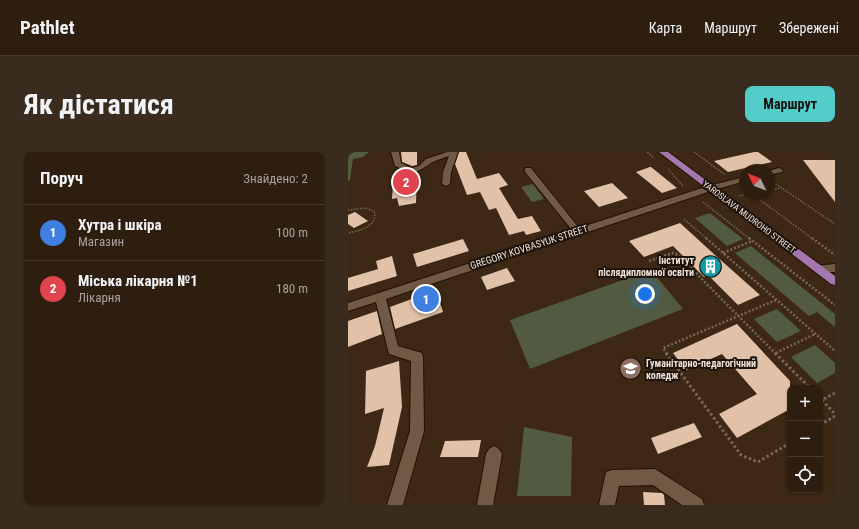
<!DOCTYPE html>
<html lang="uk">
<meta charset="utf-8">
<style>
:root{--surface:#2d1e10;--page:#392b1e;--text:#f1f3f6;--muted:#a7a29f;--line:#483c30;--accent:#53cdc9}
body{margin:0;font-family:"Roboto Condensed",sans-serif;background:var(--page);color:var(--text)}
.controls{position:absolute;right:12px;bottom:12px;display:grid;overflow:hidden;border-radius:8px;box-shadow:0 1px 3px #0004}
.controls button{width:36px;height:36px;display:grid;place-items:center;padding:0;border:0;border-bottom:1px solid var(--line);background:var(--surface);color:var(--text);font:20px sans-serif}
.compass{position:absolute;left:391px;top:12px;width:36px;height:36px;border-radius:50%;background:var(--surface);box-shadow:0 1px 3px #0004;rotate:313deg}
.you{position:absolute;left:297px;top:142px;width:14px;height:14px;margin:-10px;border:3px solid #fff;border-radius:50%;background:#1a73e8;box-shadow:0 0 0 6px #1a73e833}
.badge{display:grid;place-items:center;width:26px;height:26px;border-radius:50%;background:var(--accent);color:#fff;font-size:13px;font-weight:700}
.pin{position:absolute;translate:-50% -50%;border:2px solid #fff;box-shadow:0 1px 4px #0006}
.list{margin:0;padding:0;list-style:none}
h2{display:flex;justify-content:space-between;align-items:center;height:52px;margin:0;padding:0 16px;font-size:17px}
h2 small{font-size:13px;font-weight:400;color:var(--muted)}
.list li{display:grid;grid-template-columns:26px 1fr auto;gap:12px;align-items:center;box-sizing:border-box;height:56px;padding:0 16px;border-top:1px solid var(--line)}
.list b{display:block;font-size:15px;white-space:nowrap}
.list p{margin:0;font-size:13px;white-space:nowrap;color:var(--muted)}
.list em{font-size:13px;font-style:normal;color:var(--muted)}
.icon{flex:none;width:22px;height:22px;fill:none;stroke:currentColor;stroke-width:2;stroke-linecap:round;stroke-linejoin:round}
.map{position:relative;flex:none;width:487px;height:353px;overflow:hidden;border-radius:8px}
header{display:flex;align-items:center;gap:24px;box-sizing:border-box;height:56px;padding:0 20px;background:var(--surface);border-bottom:1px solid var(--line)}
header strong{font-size:19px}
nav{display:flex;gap:22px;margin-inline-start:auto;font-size:14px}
.intro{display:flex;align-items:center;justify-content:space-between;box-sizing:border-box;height:96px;padding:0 24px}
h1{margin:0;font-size:28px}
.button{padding:10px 18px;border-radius:8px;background:var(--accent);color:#111;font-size:14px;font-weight:700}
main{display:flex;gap:24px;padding:0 24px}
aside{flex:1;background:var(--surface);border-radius:8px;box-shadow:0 1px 3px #0004}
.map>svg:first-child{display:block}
</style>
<header>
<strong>Pathlet</strong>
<nav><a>Карта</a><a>Маршрут</a><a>Збережені</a></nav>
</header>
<div class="intro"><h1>Як дістатися</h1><a class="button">Маршрут</a></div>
<main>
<aside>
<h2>Поруч<small>Знайдено: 2</small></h2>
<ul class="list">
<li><span class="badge" style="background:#3f7fe0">1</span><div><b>Хутра і шкіра</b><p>Магазин</p></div><em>100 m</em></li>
<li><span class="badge" style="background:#e0444e">2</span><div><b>Міська лікарня №1</b><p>Лікарня</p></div><em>180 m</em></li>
</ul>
</aside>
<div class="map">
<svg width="487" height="353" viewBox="0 0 487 353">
<rect width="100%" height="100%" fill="#3c2815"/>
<path fill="#525b41" d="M185 32 196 47 184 50 173 35Z
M362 61 395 87 379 94 347 66Z
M403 94 487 162V175L469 160 461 164 387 101Z
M303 118 335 157 182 217 162 168Z
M429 157 453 179 429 190 406 167Z
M467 193 487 211V221L469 231 443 205Z
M176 275 224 285 223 344H169Z"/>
<path fill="#535e3e" d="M0 0H21L15 5 5 7 2 28 0 29Z"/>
<path fill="#e1c1a7" d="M53 0H69V13L64 14 54 10Z
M111 0H118L129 27 151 21 160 33 151 36 170 67 184 64 193 79 178 83 176 79 161 83 148 56 141 58 132 40 119 43 107 12Z
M406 0H410L424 10 380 20 366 9Z
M455 8H487V50Z
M302 15H303L329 36 314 41 288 20Z
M57 20 69 21 68 51 51 54 49 46 44 47 45 31 53 30V26L59 25Z
M264 31 280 46 251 55 236 39Z
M7 60 20 69 6 76 0 72V63Z
M332 71 367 103 412 143 390 153 360 123 356 125 325 94 296 105 281 89Z
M115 87 121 99 69 115 65 102Z
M44 104 49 124 0 139V126L30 117 28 109Z
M159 116 167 129 139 138 133 125Z
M88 138 95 160 47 177 42 155Z
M29 159 34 182 0 195V169Z
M389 172 442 229V257L389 286 371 262 409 242 374 202 338 218 325 201Z
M51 209 54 255 41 313 19 315 27 294 36 256 17 262 18 219Z
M346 271 354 285 310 302 303 286Z
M133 288 130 305H92L97 289Z
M295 340 314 341 316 343 317 353H296Z"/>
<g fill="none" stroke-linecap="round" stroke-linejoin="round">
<defs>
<path id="minor" d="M43 0H51L53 11 64 16 71 14 78 7 99 0H110L103 20 102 32 98 34 94 32 95 20 101 4C95 6 88 8 83 11 66 23 65 22 47 14Z
M177 16H183L231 76 360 34 397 25V29L366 38 38 147 50 194 74 201 75 205 76 279 55 353H39L62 279 63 209 41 202 28 150 0 159V151L224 78 177 20Z
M431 16 435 18 434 20 421 23V19Z
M487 112V120H467L466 117 467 114Z
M146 294 151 297 154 302 145 353H129L138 302 141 297Z
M307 317 354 347 356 353H334L305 333 271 334 267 353H251L258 320 264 318Z"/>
<path id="major" d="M311 0H320L487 124V133L483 132Z"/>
</defs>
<use href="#minor" stroke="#221000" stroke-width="2"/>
<use href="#major" stroke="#221000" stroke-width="2"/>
<path stroke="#796757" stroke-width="1.5" stroke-dasharray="1.5 1.5" stroke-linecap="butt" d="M299 0 305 5
M346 0 376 22
M320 17 335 34
M425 30 487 72
M421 38 432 36
M404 42 465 87
M391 44 398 42
M355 50 402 87
M0 58 17 56 26 59C31 74 11 79 0 81
M336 67 359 87"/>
<path stroke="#796757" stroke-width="2.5" stroke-dasharray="2 2" stroke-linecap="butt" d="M358 86 487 199
M401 86 487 153
M464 86 487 103
M375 101 404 89
M301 109 325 101 330 103 428 202
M428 201 467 182
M319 202 315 196 428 148"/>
<path stroke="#796757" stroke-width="3" stroke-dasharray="2.5 2.5" stroke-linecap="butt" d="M318 201 393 303 410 310 442 291
M427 201 462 236
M472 246 474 248 487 241
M474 248 487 262
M472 273 487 264"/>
<use href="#minor" fill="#705a45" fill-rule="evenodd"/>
<use href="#major" fill="#a477ae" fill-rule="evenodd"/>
</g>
<defs>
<symbol id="building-disc" viewBox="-11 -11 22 22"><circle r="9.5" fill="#0f9aa8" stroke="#1c130b"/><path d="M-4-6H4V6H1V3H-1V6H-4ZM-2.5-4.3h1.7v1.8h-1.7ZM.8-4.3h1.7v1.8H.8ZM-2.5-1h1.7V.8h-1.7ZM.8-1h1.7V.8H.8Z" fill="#fff"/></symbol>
<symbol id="university-disc" viewBox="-11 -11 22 22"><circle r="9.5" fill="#8d6e63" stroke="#1c130b"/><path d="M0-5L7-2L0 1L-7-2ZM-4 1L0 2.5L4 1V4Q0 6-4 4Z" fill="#fff"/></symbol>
</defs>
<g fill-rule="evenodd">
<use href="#building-disc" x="350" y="102" width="25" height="25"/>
<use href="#university-disc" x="270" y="204" width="25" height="25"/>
</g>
<g text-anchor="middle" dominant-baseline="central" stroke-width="4" stroke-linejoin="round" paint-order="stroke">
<g font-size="9" fill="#efe1d6" stroke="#1c130b">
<text transform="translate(401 65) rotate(37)">YAROSLAVA MUDROHO STREET</text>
</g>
<g font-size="10" fill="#efe1d6" stroke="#1c130b">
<text transform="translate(181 95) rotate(-18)">GREGORY KOVBASYUK STREET</text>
</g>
<g font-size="10" font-weight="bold" fill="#efe1d6" stroke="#1c130b" text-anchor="end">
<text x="346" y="108">Інститут<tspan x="346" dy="12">післядипломної освіти</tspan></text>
<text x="298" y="211" text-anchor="start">Гуманітарно-педагогічний<tspan x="298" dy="12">коледж</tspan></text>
</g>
</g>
</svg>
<div class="controls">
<button>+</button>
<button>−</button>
<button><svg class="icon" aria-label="locate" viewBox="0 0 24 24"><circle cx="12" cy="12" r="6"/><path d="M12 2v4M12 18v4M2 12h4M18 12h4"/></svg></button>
</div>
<svg class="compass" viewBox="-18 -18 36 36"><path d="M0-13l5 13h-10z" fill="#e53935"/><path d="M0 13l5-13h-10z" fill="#a7a29f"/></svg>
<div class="you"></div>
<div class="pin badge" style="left:78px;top:147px;background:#3f7fe0">1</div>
<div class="pin badge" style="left:58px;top:30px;background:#e0444e">2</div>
</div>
</main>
